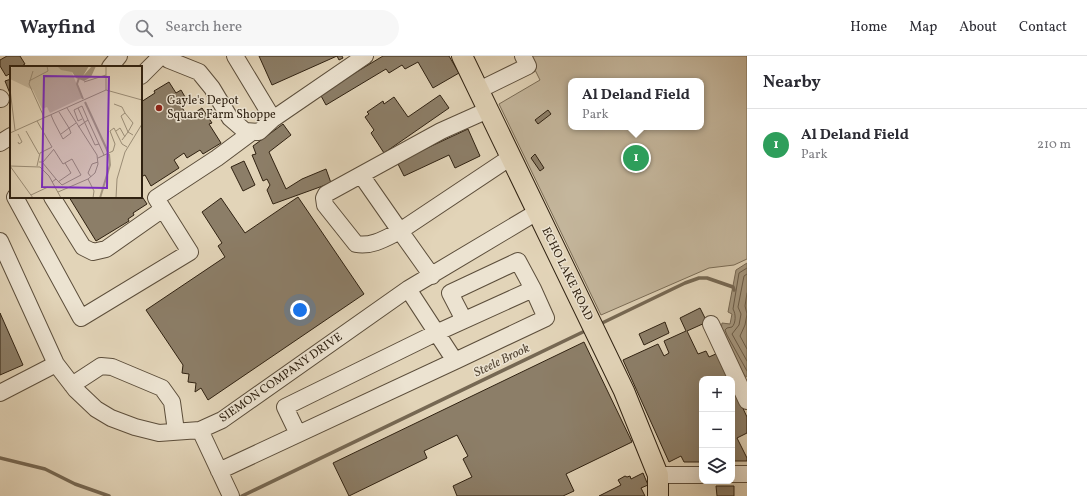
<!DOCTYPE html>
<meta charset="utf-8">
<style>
:root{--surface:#fff;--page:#f7f7f7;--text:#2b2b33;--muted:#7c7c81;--line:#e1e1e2;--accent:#8f2418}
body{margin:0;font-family:Vollkorn,serif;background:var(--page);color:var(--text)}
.controls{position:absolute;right:12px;bottom:12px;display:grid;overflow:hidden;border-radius:8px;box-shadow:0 4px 16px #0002}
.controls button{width:36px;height:36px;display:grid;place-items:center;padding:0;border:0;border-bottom:1px solid var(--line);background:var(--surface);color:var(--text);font:20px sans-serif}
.you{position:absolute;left:300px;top:254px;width:14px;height:14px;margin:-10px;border:3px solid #fff;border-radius:50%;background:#1a73e8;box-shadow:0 0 0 6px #1a73e833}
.badge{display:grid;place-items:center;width:26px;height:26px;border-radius:50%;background:var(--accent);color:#fff;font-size:13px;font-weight:700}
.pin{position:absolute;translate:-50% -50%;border:2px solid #fff;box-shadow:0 1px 4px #0006}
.popup{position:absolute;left:568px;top:22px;width:136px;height:52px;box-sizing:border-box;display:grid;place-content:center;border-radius:8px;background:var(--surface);filter:drop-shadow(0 1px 3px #0005);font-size:13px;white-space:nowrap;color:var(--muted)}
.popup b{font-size:15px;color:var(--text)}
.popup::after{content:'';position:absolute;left:50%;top:100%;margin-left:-8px;border:8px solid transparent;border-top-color:var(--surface)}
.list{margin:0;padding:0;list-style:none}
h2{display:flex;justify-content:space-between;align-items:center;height:52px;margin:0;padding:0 16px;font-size:17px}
h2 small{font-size:13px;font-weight:400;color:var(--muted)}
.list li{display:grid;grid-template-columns:26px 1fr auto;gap:12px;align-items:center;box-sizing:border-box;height:72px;padding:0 16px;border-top:1px solid var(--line)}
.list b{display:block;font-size:15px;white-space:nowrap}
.list p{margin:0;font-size:13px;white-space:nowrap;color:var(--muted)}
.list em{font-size:13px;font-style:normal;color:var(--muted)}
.icon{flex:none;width:22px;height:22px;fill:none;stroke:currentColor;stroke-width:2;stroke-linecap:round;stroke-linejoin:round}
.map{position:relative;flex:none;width:747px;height:440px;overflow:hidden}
header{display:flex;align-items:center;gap:24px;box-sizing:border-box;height:56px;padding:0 20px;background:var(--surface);border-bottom:1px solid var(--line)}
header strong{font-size:19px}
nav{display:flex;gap:22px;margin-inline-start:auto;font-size:14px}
.search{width:280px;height:36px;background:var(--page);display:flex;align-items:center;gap:10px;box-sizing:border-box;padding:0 14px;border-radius:22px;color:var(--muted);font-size:15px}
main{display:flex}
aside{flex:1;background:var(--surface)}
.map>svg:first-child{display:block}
</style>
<header>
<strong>Wayfind</strong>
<div class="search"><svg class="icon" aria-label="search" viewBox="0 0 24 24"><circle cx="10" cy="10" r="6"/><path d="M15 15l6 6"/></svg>Search here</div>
<nav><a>Home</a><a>Map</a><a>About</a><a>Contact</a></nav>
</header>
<main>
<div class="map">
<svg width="747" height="440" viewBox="0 0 747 440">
<rect width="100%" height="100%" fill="#e2d4b8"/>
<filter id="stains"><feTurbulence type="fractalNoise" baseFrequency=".005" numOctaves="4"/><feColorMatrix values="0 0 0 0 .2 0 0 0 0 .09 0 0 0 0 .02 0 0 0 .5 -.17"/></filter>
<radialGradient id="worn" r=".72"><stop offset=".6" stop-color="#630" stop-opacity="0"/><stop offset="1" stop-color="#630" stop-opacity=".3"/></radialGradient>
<path fill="#c4b69c" stroke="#7a6c56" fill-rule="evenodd" d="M528 0H747V203L734 209 709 212 601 259 499 48 540 24ZM571 25H701V71H571Z"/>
<path fill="#a5977f" stroke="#766853" d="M747 207V321L745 320 723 281 721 273 722 267 730 268 732 258 728 256 736 214Z"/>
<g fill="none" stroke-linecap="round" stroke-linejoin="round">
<path stroke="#6a5c48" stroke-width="1" d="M747 212 739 217 733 253C736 258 736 267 732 271L727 272 725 274 727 279 747 315
M747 218 744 220 738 251 741 258 739 269 732 278 747 305
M747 237 745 250 747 258 745 269 740 280 747 293"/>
<path stroke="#766853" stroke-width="3.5" d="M598 269 685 227 699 222H707L733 231 734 234
M0 402 45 413 75 428 109 440
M242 440 587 274"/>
</g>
<path fill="#8c7e68" stroke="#2f2111" d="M7 0H20L25 8 20 11H11V17L6 20 0 10V4Z
M259 0H342L343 2 339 4 337 0 272 29Z
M383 0H449L459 17 433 32 418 6 405 13 402 9 389 17 386 13 326 49 320 38Z
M11 23V40L5 25Z
M169 26 176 37 181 34 188 46 181 50 188 61 202 52 212 67 209 68 221 87 203 98 200 94 187 102 184 97 174 104 179 112 151 130 145 119 141 121V46L155 37 154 35Z
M440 39 449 52 384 97 371 77 374 74 365 61 369 58 367 56 383 45 384 48 394 41 408 61Z
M548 54 551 58 538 68 535 64Z
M283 68 291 79 269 96 286 133 302 123 326 113 331 127 273 148 267 134 270 129 267 123 263 125 252 99 256 98 253 90Z
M468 73 480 100 455 112 449 99 404 120 397 106Z
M535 98 544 112 540 115 531 102Z
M244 105 255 129 243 135 231 111Z
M141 139 147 148 133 157 134 159 128 163 129 165 96 185 69 141H141Z
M298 141 364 238 208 344 201 332 195 336 196 327 188 326 189 318 182 317 183 309 146 254 225 201 218 190 222 187 202 156 221 142 245 177Z
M700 252 707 266 687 275 698 298 706 295 709 301 718 297 729 323H702V406H684L681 400 669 406 623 304 658 288 664 300 669 297 664 285 686 275 680 262Z
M0 257 23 309 0 319Z
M665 266 669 277 644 289 639 278Z
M584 286 632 386 566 418 574 435 563 440H457L453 430 472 421 463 403 468 400 457 379 424 395 427 402 349 440 333 407Z
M732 329 747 361V377L737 382 747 402V405H732Z
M643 417 648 429 641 432 645 440H599L621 429 618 424 625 420 627 421 630 420 631 423Z
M716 430H734V440H717Z"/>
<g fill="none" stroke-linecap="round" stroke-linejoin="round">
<defs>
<path id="minor" d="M168 0 169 4 199 16 212 32 230 62 245 75 259 76 273 63
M235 0 273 63 365 0
M110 11 119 0
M141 20 161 0
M479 34 528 10 523 0
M0 42 1 43
M0 87 11 80
M361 119 400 175C386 182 372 191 356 188L325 149 324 142 326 138 441 75 488 54
M15 141 81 262 190 196 156 142 217 102 252 76
M52 141 83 191 93 196 106 193 163 153
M0 185 56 308 76 334 96 353 111 362 135 371 159 377 200 374 222 364 408 233 537 156
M432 220 400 175 511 101
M464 264 450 237 518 205 533 233
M711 268 747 345
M72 329 101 310 112 311 162 332 172 346 176 375
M0 337 56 308
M200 374 231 440
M298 378 285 351 436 277 533 233 546 262 455 305
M219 415 455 305 408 233
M732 418H747
M658 419H702"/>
<path id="major" d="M462 0 624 335 658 419V440"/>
</defs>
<use href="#minor" stroke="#5c4e3b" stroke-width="18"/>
<use href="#major" stroke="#2f2111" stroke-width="22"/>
<use href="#minor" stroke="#ece3d1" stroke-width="16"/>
<use href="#major" stroke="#e2d4b8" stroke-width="20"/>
</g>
<circle fill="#8f2418" stroke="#ece3d1" stroke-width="1.5" cx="159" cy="52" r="4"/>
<g text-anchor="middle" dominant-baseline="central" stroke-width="3" stroke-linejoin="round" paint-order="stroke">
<g font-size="12" fill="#2f2111" stroke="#ece3d1" text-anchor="start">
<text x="167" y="45">Gayle's Depot<tspan x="167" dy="14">Square Farm Shoppe</tspan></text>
</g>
<g font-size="12" fill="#2f2111" stroke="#ece3d1">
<text transform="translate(567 218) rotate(64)">ECHO LAKE ROAD</text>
<text transform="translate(281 322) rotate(-35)">SIEMON COMPANY DRIVE</text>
</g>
<g font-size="13" font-style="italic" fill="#584a38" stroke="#ece3d1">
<text transform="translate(502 305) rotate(-26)">Steele Brook</text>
</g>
</g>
<g transform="translate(10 10)">
<rect width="132" height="132" fill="#e2d4b8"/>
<path d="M4 0H52L61 4 72 32 40 47 37 41 32 43 23 24 0 13V3Z" fill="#c4b69c"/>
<path d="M47 0H79L73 10 82 0H86L81 11 74 15 66 12 62 6 51 4Z" fill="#a5977f"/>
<path fill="none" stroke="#a5977f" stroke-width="2" d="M69 12 67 18 73 33M75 36 98 86M90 132 100 99 99 88"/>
<path fill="none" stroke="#9a8c75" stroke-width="1" d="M23 5 19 18 34 51M19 15 38 5 37 0M74 16 96 9M0 23 5 64M96 24V0M104 38 112 41 115 47M68 42 64 44 68 55 72 53M49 46 59 62 66 57M115 47 123 57 118 66 111 50ZM41 49 44 56 53 73 61 67 59 62 51 68M78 54 72 40 68 42 85 79 89 78M27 55 42 81 30 87 27 100M68 61 78 54 94 89M16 65 29 88M106 65 110 62 115 71M0 67 96 24 132 34M112 74 118 66 123 69M8 76 9 78 12 76 8 68M88 92 103 85 105 78 100 65 104 62 112 78 117 81M29 96H33L44 83M32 96 46 113M0 100 30 101 39 110 51 132M0 100 23 132M81 111 78 107 82 98 88 96M78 113 84 125 83 132M42 116 46 113 52 119 71 109 62 93 53 98 44 84M48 116 61 107 55 97M48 126 78 113 85 107 88 98 87 89 57 42M21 129 38 121M106 132 107 113 115 86 132 58"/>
<path fill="#7b2cbf" fill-opacity="0.15" stroke="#7b2cbf" stroke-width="2" d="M34 10 99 11 97 122 32 121Z"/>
<rect width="132" height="132" fill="none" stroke="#2f2111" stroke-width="2"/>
</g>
<rect width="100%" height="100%" filter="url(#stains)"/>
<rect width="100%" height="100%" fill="url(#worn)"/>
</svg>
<div class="controls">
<button>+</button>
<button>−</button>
<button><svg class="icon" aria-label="layers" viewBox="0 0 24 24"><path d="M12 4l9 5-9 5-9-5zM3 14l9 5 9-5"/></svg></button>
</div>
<div class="you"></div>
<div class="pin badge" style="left:636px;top:102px;background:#2e9e5b">1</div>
<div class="popup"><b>Al Deland Field</b>Park</div>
</div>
<aside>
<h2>Nearby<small></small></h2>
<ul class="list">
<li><span class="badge" style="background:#2e9e5b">1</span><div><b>Al Deland Field</b><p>Park</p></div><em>210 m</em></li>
</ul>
</aside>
</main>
